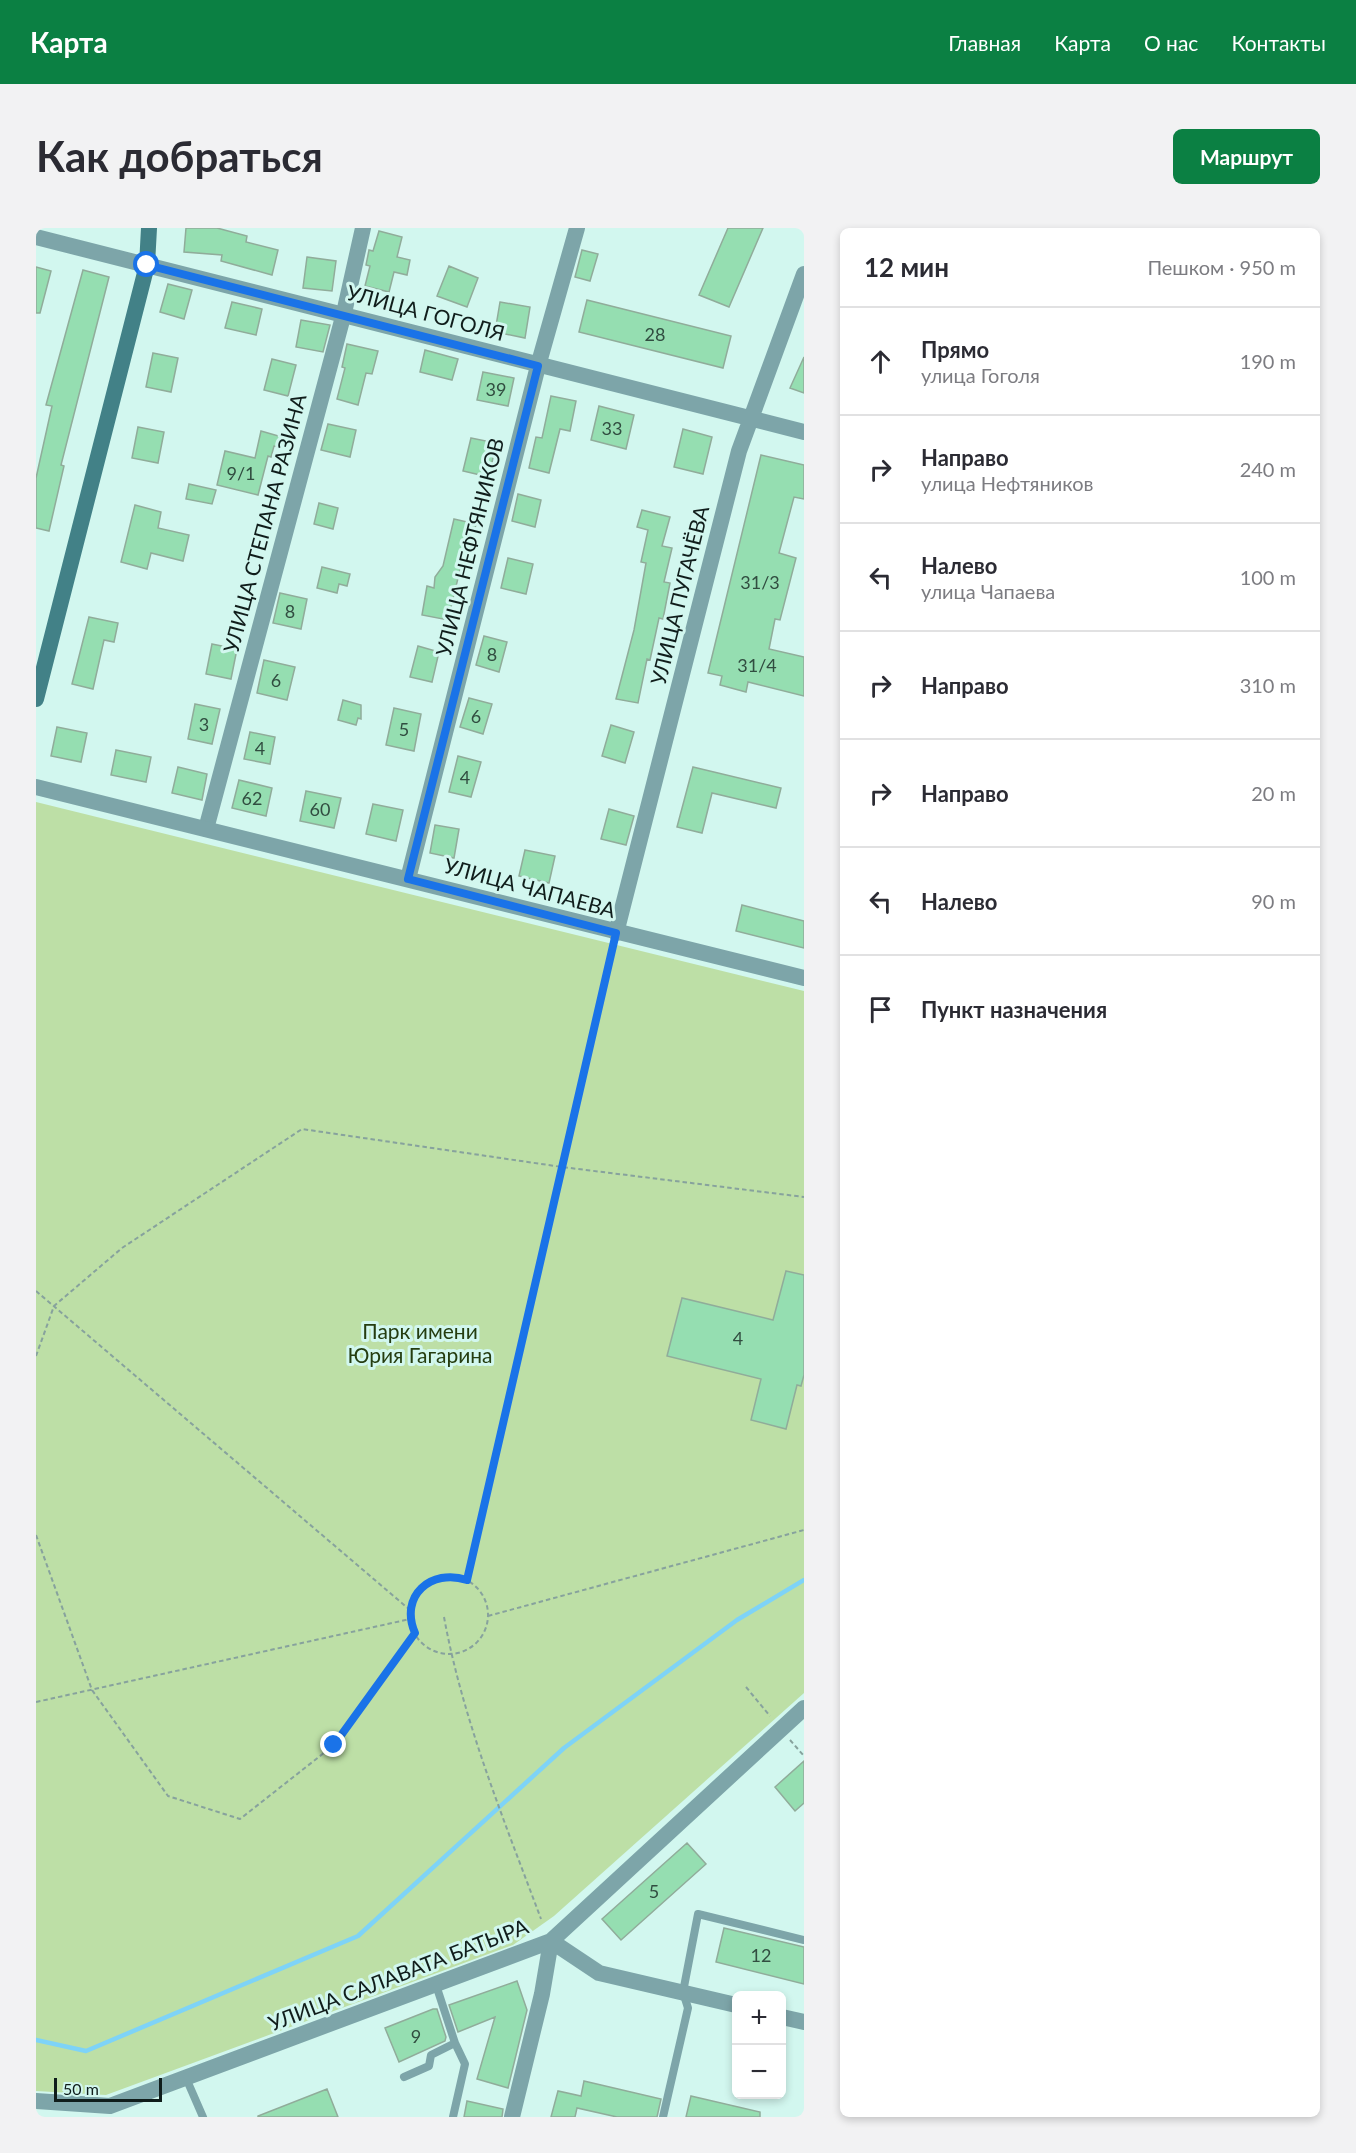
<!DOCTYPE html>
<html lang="ru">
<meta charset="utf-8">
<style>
:root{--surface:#fff;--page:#f2f2f3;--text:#2b2b33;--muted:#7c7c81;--line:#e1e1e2;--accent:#0b8043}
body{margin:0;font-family:Lato,sans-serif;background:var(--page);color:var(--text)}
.controls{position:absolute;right:18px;bottom:18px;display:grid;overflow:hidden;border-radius:9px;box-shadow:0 3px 9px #0003}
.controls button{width:54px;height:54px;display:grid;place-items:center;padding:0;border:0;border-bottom:2px solid var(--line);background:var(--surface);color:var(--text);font:30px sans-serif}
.scale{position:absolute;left:18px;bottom:15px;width:108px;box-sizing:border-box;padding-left:6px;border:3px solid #101d1b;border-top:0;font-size:16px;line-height:21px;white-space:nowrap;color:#101d1b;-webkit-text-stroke:4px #d2f7ef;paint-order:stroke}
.stop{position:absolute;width:18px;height:18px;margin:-14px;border:4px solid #1a73e8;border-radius:50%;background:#fff}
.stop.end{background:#1a73e8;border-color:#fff;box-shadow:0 2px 6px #0008}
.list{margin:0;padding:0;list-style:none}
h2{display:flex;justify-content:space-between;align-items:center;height:78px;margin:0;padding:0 24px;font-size:26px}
h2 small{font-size:20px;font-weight:400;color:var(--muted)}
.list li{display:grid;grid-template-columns:39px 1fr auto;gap:18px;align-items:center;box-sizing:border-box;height:108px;padding:0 24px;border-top:2px solid var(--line)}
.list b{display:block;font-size:22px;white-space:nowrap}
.list p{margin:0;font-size:20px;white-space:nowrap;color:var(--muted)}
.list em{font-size:20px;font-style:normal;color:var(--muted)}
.icon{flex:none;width:33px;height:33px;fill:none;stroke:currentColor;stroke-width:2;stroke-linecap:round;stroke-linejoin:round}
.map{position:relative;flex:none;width:768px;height:1889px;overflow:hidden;border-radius:9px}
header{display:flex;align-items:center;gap:36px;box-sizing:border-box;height:84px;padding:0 30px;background:var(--accent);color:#fff}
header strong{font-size:28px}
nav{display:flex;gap:33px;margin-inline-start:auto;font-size:21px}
.intro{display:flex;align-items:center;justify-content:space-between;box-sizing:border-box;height:144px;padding:0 36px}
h1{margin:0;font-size:42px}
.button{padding:15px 27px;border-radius:9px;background:var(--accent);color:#fff;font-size:21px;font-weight:700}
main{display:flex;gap:36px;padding:0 36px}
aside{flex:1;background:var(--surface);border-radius:9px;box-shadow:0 3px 9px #0003}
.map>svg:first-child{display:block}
</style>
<header>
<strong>Карта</strong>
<nav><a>Главная</a><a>Карта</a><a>О нас</a><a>Контакты</a></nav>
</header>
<div class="intro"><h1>Как добраться</h1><a class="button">Маршрут</a></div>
<main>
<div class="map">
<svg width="768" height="1889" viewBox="0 0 768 1889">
<rect width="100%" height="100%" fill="#d2f7ef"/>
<path fill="#bddfa6" d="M0 574 768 763V1465L518 1688 477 1717 70 1867 0 1863Z"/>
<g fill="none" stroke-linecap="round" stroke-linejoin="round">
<path stroke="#7ed3f7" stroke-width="4.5" d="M0 1812 50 1823 322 1708 528 1520 701 1392 768 1352"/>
</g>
<path fill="#95deb1" stroke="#90ac9a" stroke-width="1.5" d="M150 0H181L211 8 210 14 242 22 236 47 185 33 186 27 148 24Z
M692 0H727L693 79 663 67Z
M343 3 366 9 361 29 374 32 371 47 358 44 353 64 329 58 334 38 330 37 333 22 337 23Z
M546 22 562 26 554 53 539 49Z
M271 29 300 33 296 63 267 60Z
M413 38 442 50 431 79 401 68Z
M0 39 15 43 4 85H0Z
M47 42 73 49 25 237 28 238 13 303 0 300V250L16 178 10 177Z
M132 56 156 62 148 91 124 84Z
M551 72 695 108 687 140 543 104Z
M196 74 226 81 220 107 189 100Z
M464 74 494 79 489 110 459 104Z
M265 92 294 97 287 124 260 119Z
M311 116 342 123 336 146 330 145 322 177 301 171 309 140 306 139Z
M389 122 422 131 416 152 384 144Z
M117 125 142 130 135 164 110 159Z
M768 129V165L754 160Z
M236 131 260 137 252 168 228 162Z
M447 144 478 150 472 178 441 172Z
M515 168 540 173 534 203 524 201 513 245 493 240 500 209 506 210Z
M563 178 598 187 590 221 555 212Z
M292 196 320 202 314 229 285 222Z
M102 199 128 204 122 235 96 230Z
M647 201 676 209 667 246 638 239Z
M225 203 246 209 244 219 238 218 235 229 232 228 222 267 181 257 189 223 219 230Z
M435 210 460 215 453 249 427 243Z
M725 227 768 237V271L758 269 743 325 760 330 744 392 739 391 733 421 768 429V468L712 454 710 464 684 457 686 448 672 445Z
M153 256 180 262 176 276 150 271Z
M482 266 505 272 499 299 476 293Z
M283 275 302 280 297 301 278 296Z
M99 277 125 284 122 300 153 307 147 333 115 325 111 341 85 334Z
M606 282 634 289 626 318 636 320 628 354 634 355 627 391 623 390 614 432 611 431 602 475 580 471 598 402 610 335 605 334 612 302 601 299Z
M418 291 440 296 433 326 428 325 412 392 386 387 391 358 398 360 399 349 407 338Z
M472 330 497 336 490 366 465 360Z
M286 339 314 346 311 358 303 356 301 365 281 360Z
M244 365 271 371 265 401 237 395Z
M53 389 82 395 78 414 68 412 57 461 36 456Z
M448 408 471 414 463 444 440 437Z
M176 416 201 421 195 451 170 446Z
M382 418 403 424 396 454 374 449Z
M228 432 259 439 251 472 221 465Z
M433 470 456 476 447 506 424 499Z
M307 472 325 477V491L322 490 320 497 302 492Z
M159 476 184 481 176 516 152 511Z
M358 480 385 486 378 523 350 517Z
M575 497 598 504 589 535 566 528Z
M21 499 51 505 45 534 15 528Z
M214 504 239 509 234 536 208 531Z
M80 522 115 529 110 554 75 547Z
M422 528 445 534 435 569 413 564Z
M142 539 171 546 166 572 136 565Z
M657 539 745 560 740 580 676 565 666 605 641 599Z
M203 552 236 560 230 588 196 580Z
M270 563 305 570 298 600 264 593Z
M337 576 367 582 360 613 330 606Z
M573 581 598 588 590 617 565 611Z
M399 597 423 601 418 630 394 625Z
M489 622 519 628 513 655 483 648Z
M706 677 768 693V720L700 703Z
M750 1043 768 1047V1147L765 1158 761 1157 750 1201 715 1192 725 1151 631 1128 646 1070 737 1092Z
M768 1533V1575L759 1583 739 1559Z
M651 1615 670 1636 585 1712 566 1691Z
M688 1700 768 1719V1756L680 1734Z
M481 1753 491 1782 472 1860 441 1851 459 1789 422 1804 413 1777Z
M397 1781H401L410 1809 409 1813 363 1834 349 1800Z
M548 1853 625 1871 621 1889H581L541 1880 539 1889H515L522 1863 545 1868Z
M291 1861 302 1889H222V1888Z
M655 1868 724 1884V1889H650Z
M431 1873 467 1881 466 1889H428Z"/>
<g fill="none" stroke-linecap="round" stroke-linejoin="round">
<path stroke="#87a29d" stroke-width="2" stroke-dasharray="4.5 3" stroke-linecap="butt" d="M0 1063 374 1382
M0 1128 18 1078 86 1020 266 901 526 939 768 969
M0 1307 56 1462 132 1568 204 1591 298 1517 379 1405
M374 1387a39 39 0 1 1 78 0a39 39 0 1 1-78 0Z
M431 1352 577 719
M452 1388 768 1302
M408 1389C427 1493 468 1592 505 1691
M710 1459 734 1488
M0 1474 374 1391
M754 1512 768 1528"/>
<path stroke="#7da5a9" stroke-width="8" d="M400 1757 419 1815
M368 1849 393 1838 395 1827 419 1815 429 1836 417 1889
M150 1850 167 1889
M627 1889 652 1780 647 1764 662 1686 768 1712"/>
<path stroke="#7da5a9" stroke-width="16" d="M0 9 768 204
M170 601 308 85 327 0
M372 651 502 138 541 0
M580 705 703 223 768 46"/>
<path stroke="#7da5a9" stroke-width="16" d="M0 559 768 750
M746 1789 768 1794
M0 1873 74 1878 515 1713 768 1480
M476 1889 506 1766 515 1713 563 1745 700 1777"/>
<path stroke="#428187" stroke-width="16" d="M0 471 111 37 113 0"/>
</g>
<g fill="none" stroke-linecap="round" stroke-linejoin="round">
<path stroke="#1a73e8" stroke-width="8" d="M111 37 502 138 372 651 580 705 431 1352C395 1340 363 1368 379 1405L298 1517"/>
</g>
<g text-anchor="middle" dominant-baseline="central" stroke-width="6" stroke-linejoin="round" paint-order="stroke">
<g font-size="18" fill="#314d40">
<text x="619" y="106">28</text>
<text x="460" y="161">39</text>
<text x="576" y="200">33</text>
<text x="205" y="245">9/1</text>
<text x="724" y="354">31/3</text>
<text x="254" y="383">8</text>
<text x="456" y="426">8</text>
<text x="721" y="437">31/4</text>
<text x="240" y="452">6</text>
<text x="440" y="488">6</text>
<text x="168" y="496">3</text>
<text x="368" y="501">5</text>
<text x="224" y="520">4</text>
<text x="429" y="549">4</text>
<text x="216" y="570">62</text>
<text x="284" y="581">60</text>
<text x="702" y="1110">4</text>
<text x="618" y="1663">5</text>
<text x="725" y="1727">12</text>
<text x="380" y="1808">9</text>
</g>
<g font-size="21" fill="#101d1b" stroke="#d2f7ef">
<text transform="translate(390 84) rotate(15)">УЛИЦА ГОГОЛЯ</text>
<text transform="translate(228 295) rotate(-75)">УЛИЦА СТЕПАНА РАЗИНА</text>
<text transform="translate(433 319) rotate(-76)">УЛИЦА НЕФТЯНИКОВ</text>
<text transform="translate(643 367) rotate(-76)">УЛИЦА ПУГАЧЁВА</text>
<text transform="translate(494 659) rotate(15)">УЛИЦА ЧАПАЕВА</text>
<text transform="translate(362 1746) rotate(-21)">УЛИЦА САЛАВАТА БАТЫРА</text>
</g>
<g font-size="21" fill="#253d10" stroke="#d2f7ef">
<text x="384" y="1102">Парк имени<tspan x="384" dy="24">Юрия Гагарина</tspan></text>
</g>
</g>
</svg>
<div class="controls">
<button>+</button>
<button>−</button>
</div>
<div class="scale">50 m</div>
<div class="stop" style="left:111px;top:37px"></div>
<div class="stop end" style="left:298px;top:1517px"></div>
</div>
<aside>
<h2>12 мин<small>Пешком · 950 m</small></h2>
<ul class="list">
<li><svg class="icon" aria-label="ahead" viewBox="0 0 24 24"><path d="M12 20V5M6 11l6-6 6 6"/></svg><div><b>Прямо</b><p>улица Гоголя</p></div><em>190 m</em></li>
<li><svg class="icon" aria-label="right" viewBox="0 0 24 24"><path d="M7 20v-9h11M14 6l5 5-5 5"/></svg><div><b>Направо</b><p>улица Нефтяников</p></div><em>240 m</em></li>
<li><svg class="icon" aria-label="left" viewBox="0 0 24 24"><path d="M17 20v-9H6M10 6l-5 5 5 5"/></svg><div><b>Налево</b><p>улица Чапаева</p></div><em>100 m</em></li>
<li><svg class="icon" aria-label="right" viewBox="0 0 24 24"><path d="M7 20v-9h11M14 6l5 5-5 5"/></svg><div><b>Направо</b></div><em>310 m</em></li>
<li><svg class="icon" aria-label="right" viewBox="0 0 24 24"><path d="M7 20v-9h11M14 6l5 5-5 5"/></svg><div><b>Направо</b></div><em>20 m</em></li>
<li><svg class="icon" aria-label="left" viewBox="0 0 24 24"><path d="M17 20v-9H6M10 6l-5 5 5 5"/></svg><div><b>Налево</b></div><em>90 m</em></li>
<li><svg class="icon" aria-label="arrive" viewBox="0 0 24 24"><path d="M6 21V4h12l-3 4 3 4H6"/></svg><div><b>Пункт назначения</b></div></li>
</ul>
</aside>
</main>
